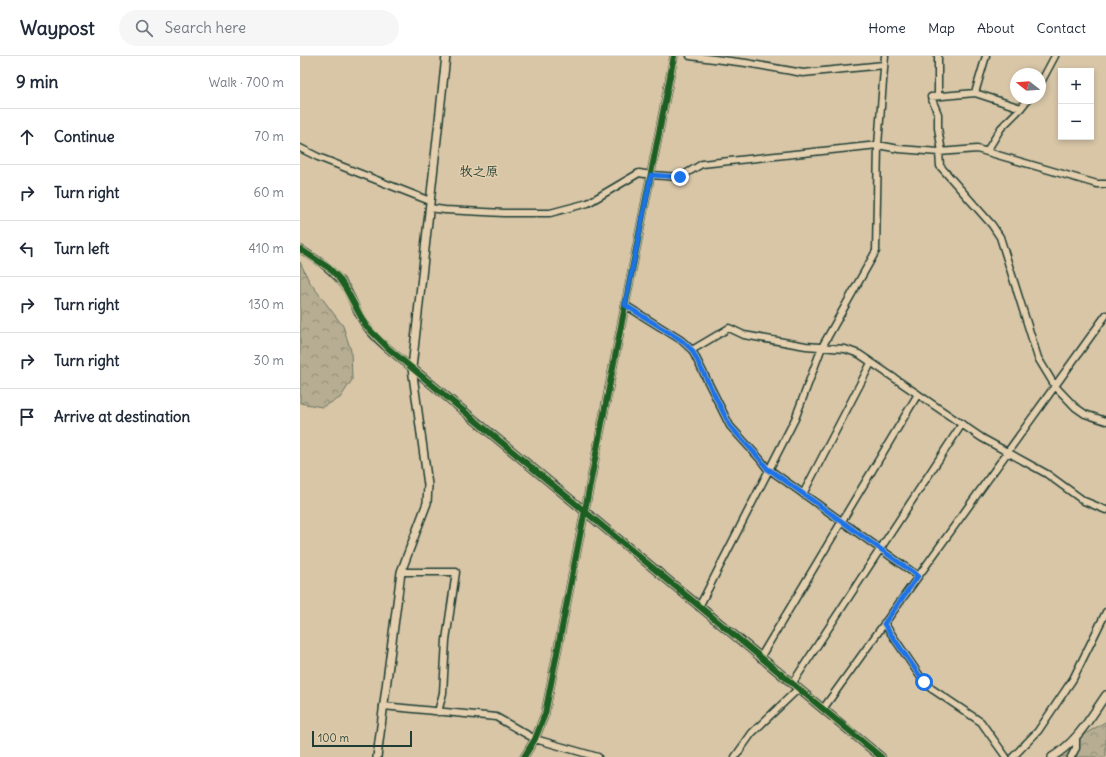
<!DOCTYPE html>
<meta charset="utf-8">
<style>
:root{--surface:#fff;--page:#f6f6f7;--text:#1f2937;--muted:#747a83;--line:#e0e1e3}
body{margin:0;font-family:Delius,"Klee One",sans-serif;background:var(--page);color:var(--text)}
.controls{position:absolute;right:12px;top:12px;display:grid;overflow:hidden;border-radius:0px;box-shadow:0 2px 6px #0003}
.controls button{width:36px;height:36px;display:grid;place-items:center;padding:0;border:0;border-bottom:1px solid var(--line);background:var(--surface);color:var(--text);font:20px sans-serif}
.compass{position:absolute;left:710px;top:12px;width:36px;height:36px;border-radius:50%;background:var(--surface);box-shadow:0 2px 6px #0003;rotate:287deg}
.scale{position:absolute;left:12px;bottom:10px;width:100px;box-sizing:border-box;padding-left:4px;border:2px solid #1f3d34;border-top:0;font-size:11px;line-height:14px;white-space:nowrap;color:#1f3d34;-webkit-text-stroke:3px #e4cfae;paint-order:stroke}
.stop{position:absolute;width:12px;height:12px;margin:-9px;border:3px solid #1a73e8;border-radius:50%;background:#fff}
.stop.end{background:#1a73e8;border-color:#fff;box-shadow:0 1px 4px #0008}
.list{margin:0;padding:0;list-style:none}
h2{display:flex;justify-content:space-between;align-items:center;height:52px;margin:0;padding:0 16px;font-size:17px}
h2 small{font-size:13px;font-weight:400;color:var(--muted)}
.list li{display:grid;grid-template-columns:26px 1fr auto;gap:12px;align-items:center;box-sizing:border-box;height:56px;padding:0 16px;border-top:1px solid var(--line)}
.list b{display:block;font-size:15px;white-space:nowrap}
.list em{font-size:13px;font-style:normal;color:var(--muted)}
.icon{flex:none;width:22px;height:22px;fill:none;stroke:currentColor;stroke-width:2;stroke-linecap:round;stroke-linejoin:round}
.map{position:relative;flex:none;width:806px;height:701px;overflow:hidden}
header{display:flex;align-items:center;gap:24px;box-sizing:border-box;height:56px;padding:0 20px;background:var(--surface);border-bottom:1px solid var(--line)}
header strong{font-size:19px}
nav{display:flex;gap:22px;margin-inline-start:auto;font-size:14px}
.search{width:280px;height:36px;background:var(--page);display:flex;align-items:center;gap:10px;box-sizing:border-box;padding:0 14px;border-radius:22px;color:var(--muted);font-size:15px}
main{display:flex}
aside{flex:1;background:var(--surface)}
.map>svg:first-child{display:block}
</style>
<header>
<strong>Waypost</strong>
<div class="search"><svg class="icon" aria-label="search" viewBox="0 0 24 24"><circle cx="10" cy="10" r="6"/><path d="M15 15l6 6"/></svg>Search here</div>
<nav><a>Home</a><a>Map</a><a>About</a><a>Contact</a></nav>
</header>
<main>
<aside>
<h2>9 min<small>Walk · 700 m</small></h2>
<ul class="list">
<li><svg class="icon" aria-label="ahead" viewBox="0 0 24 24"><path d="M12 20V5M6 11l6-6 6 6"/></svg><div><b>Continue</b></div><em>70 m</em></li>
<li><svg class="icon" aria-label="right" viewBox="0 0 24 24"><path d="M7 20v-9h11M14 6l5 5-5 5"/></svg><div><b>Turn right</b></div><em>60 m</em></li>
<li><svg class="icon" aria-label="left" viewBox="0 0 24 24"><path d="M17 20v-9H6M10 6l-5 5 5 5"/></svg><div><b>Turn left</b></div><em>410 m</em></li>
<li><svg class="icon" aria-label="right" viewBox="0 0 24 24"><path d="M7 20v-9h11M14 6l5 5-5 5"/></svg><div><b>Turn right</b></div><em>130 m</em></li>
<li><svg class="icon" aria-label="right" viewBox="0 0 24 24"><path d="M7 20v-9h11M14 6l5 5-5 5"/></svg><div><b>Turn right</b></div><em>30 m</em></li>
<li><svg class="icon" aria-label="arrive" viewBox="0 0 24 24"><path d="M6 21V4h12l-3 4 3 4H6"/></svg><div><b>Arrive at destination</b></div></li>
</ul>
</aside>
<div class="map">
<svg width="806" height="701" viewBox="0 0 806 701">
<defs>
<pattern id="forest-crowns" width="20" height="18" patternUnits="userSpaceOnUse"><rect width="20" height="18" fill="#b6ad92"/><path d="M2 6a3 3 0 1 1 6 0M12 15a3 3 0 1 1 6 0" fill="none" stroke="#938e78"/></pattern>
</defs>
<rect width="100%" height="100%" fill="#d8c6a7"/>
<filter id="ink" filterUnits="userSpaceOnUse"><feTurbulence type="fractalNoise" baseFrequency=".025" numOctaves="2"/><feDisplacementMap in="SourceGraphic" scale="8" xChannelSelector="R" yChannelSelector="G"/><feConvolveMatrix kernelMatrix="1 2 1 2 8 2 1 2 1" color-interpolation-filters="sRGB"/></filter>
<g filter="url(#ink)">
<path fill="url(#forest-crowns)" stroke="#6a7563" d="M0 206 9 225 43 270 51 295 52 324 40 342 22 351 0 347Z
M805 666H806V701H747Z"/>
<g fill="none" stroke-linecap="round" stroke-linejoin="round">
<defs>
<path id="minor" d="M390 0 446 7 503 17 584 9
M686 0 675 37 721 52
M740 28 755 0
M638 40V0
M0 92 18 101 130 145
M687 95 701 72 721 52 729 42
M639 96 640 110 692 169 700 181 738 302 755 330 775 351 785 358 806 365
M642 96 638 72V58L631 41 675 37
M129 152 145 154 204 157H250L288 147 339 117 351 119 380 121 402 108 578 89 599 93 639 96 677 93 797 128H806
M0 193C18 204 34 214 46 232 53 244 58 259 66 270 78 286 96 299 112 312
M325 249 381 284 392 294 430 370 460 403 469 415
M392 294 429 272 444 279 506 290 545 293 559 298 682 382 747 418 784 445 806 454
M470 414 618 520
M503 438 571 307
M101 516H156L146 584 143 637 138 656
M399 551 495 363 522 291 576 195 578 89 585 0
M584 567 624 626 632 633 681 666 706 701
M460 602 618 338
M492 628 662 368
M83 650 196 661 235 683 298 701
M523 653 806 259
M224 701 235 683 245 658 374 0
M435 701 452 677 498 633
M713 701 738 675 773 623 806 556
M771 701 776 692V682"/>
<path id="tertiary" d="M112 312 581 701
M77 701 101 516 127 447 128 429 112 312 146 0
M752 701C777 686 790 662 806 639"/>
</defs>
<use href="#minor" stroke="#1f3d34" stroke-width="9"/>
<use href="#tertiary" stroke="#1f3d34" stroke-width="10"/>
<use href="#minor" stroke="#e4cfae" stroke-width="6"/>
<use href="#tertiary" stroke="#e4cfae" stroke-width="7"/>
<defs>
<path id="cycleway" d="M0 193 29 212 38 221 46 233 66 270 89 293 581 701
M224 701 235 683 245 658 374 0"/>
</defs>
<use href="#cycleway" stroke="#e4cfae" stroke-width="8"/>
<use href="#cycleway" stroke="#1b5e20" stroke-width="6"/>
</g>
</g>
<g fill="none" stroke-linecap="round" stroke-linejoin="round" filter="url(#ink)">
<path stroke="#1a73e8" stroke-width="5" d="M380 121 351 119 325 249 381 284 392 294 430 370 460 403 469 415 470 414 618 520 584 568 624 626"/>
</g>
<g text-anchor="middle" dominant-baseline="central" stroke-width="3" stroke-linejoin="round" paint-order="stroke">
<g font-size="13" font-weight="bold" fill="#1f3d34" stroke="#e4cfae">
<text x="179" y="115">牧之原</text>
</g>
</g>
</svg>
<div class="controls">
<button>+</button>
<button>−</button>
</div>
<svg class="compass" viewBox="-18 -18 36 36"><path d="M0-13l5 13h-10z" fill="#e53935"/><path d="M0 13l5-13h-10z" fill="#747a83"/></svg>
<div class="scale">100 m</div>
<div class="stop" style="left:624px;top:626px"></div>
<div class="stop end" style="left:380px;top:121px"></div>
</div>
</main>
